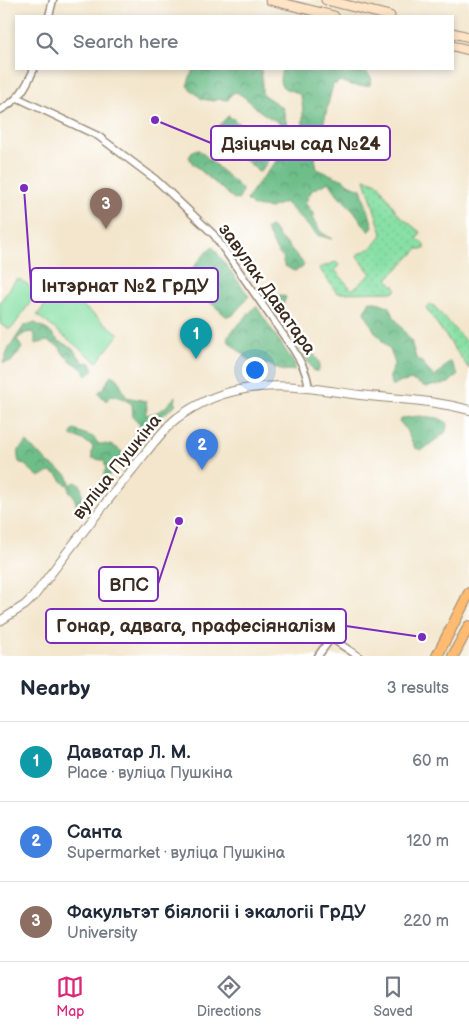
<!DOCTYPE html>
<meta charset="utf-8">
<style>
:root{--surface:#fff;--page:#f2f2f3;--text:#1f2937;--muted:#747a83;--line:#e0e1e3;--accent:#db2777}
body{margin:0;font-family:"Balsamiq Sans",sans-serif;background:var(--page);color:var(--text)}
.you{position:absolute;left:254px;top:369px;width:18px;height:18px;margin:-12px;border:4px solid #fff;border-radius:50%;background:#1a73e8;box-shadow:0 0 0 8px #1a73e833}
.badge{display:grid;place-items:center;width:32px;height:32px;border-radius:50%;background:var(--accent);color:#fff;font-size:16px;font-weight:700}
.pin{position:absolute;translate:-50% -41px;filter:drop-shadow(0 1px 2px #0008)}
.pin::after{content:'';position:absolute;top:26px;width:18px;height:15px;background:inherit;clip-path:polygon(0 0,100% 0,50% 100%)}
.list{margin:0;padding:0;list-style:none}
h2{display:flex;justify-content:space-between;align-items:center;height:65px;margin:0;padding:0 20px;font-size:21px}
h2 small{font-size:16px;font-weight:400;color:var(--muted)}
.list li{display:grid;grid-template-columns:32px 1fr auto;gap:15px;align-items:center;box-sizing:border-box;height:80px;padding:0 20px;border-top:1px solid var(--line)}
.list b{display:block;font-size:19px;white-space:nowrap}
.list p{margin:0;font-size:16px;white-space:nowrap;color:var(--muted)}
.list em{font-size:16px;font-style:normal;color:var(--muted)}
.icon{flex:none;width:28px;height:28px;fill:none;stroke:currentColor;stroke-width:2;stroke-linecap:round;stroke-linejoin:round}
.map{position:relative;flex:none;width:469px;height:656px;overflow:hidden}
.search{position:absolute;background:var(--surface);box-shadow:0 2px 8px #0003;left:15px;right:15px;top:15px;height:55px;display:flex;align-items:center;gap:12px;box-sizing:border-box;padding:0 18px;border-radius:0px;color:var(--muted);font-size:19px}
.sheet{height:305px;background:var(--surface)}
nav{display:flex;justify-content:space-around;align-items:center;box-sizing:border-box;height:70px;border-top:1px solid var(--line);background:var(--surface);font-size:14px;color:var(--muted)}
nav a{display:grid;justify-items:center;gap:2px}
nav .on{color:var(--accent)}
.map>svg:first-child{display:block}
</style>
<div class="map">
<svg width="469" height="656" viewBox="0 0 469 656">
<defs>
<pattern id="grass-dots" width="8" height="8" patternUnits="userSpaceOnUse" patternTransform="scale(1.25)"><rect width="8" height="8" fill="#88e0a5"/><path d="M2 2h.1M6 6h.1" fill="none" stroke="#76c08e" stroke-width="1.8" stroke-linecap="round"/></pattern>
<pattern id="forest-crowns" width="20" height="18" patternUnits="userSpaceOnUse" patternTransform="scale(1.25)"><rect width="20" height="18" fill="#6ebe8a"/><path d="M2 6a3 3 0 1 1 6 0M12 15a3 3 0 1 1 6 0" fill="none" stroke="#5c9b70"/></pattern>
</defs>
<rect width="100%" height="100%" fill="#fff"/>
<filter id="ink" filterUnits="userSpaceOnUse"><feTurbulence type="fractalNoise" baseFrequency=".02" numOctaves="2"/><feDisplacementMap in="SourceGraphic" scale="10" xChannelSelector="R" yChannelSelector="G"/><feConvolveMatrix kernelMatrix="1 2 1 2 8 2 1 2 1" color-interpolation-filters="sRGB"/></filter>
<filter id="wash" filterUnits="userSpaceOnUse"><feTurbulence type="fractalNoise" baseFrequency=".0096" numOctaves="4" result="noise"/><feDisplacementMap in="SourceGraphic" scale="20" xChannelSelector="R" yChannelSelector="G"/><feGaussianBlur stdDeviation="1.12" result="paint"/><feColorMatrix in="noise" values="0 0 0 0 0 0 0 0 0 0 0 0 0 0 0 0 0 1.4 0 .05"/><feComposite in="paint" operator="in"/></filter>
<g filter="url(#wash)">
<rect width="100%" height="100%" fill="#f3e6cc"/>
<path fill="url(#grass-dots)" stroke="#628562" d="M365 179 378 183 398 214 421 233 417 239 425 245V249H418L387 279 397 289 394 292 337 293 319 268 336 262 339 265 335 270 352 290 371 274 357 256 358 254C371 249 376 246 382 234Z
M430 305H433L469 345V369L426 308Z"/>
<path fill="url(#forest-crowns)" stroke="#547454" d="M193 69H261L262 77V94L283 108 287 126C276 121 265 116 255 107 249 101 244 96 236 92L231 94 228 100 219 99 214 101 202 99 187 86Z
M282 69H364L372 79 370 85C359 87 351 86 340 81L336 84H333L315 159 317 169 344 180 348 184 361 189 373 226 369 232 354 211 338 195 329 182 312 190 305 203 315 216H311L321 232 332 239 317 235 285 202 270 208 253 206 247 200 257 184 275 163 287 145 303 125C303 118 303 103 301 97 297 88 281 93 280 81 280 77 281 73 282 69Z
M228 116 235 120 267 151 270 158 261 171 259 172 218 135 217 128Z
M194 150H199L242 189 240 197 238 200 234 199 193 164 189 157Z
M270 227H272L277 233 279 238 286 243 304 264 302 268 294 271 285 266 283 262 284 258 278 253 266 230Z
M212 246 249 296 232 316H226L191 286 186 280 189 272Z
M281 295 286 297 282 307 319 362V369L318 371H314L273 304 271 300 274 297Z
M370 301 380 303 390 307 394 317 411 341 416 358 424 364 427 369 435 377 450 361 458 374 449 383 426 387 412 380 397 383 392 387C388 375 390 373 395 363L390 350 375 332 364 312Z
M256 306 294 363 295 367 294 370C290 370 285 371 281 370 272 368 268 359 258 368L229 342 227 337Z
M35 323 49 331 59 341 72 348 84 363 88 362 92 364 93 370 87 376C79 361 65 363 60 347L47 341 35 344V335L33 332 25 333 17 339 22 348 11 362 3 363 9 348 24 326Z
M111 375 118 379 126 397 146 401 147 408 145 415C162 413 164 408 176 396L175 405 146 429 137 439 140 424 133 417 132 404 120 397 111 396 106 401 98 393 105 386Z
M419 416 438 418 448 423 445 433 422 450 415 448 405 428 399 421 403 418Z
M74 430 93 437 99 444C108 444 115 445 122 452L121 458 112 463 110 474 105 480 103 477 106 469 104 460H101L92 458V454L93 446 81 439 70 435Z
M27 442 38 454 41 455 47 462 67 475 71 485 75 482 80 484C83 493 84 502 76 509V503L73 494 69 492V486L62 481 57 474 50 472 39 477 25 465 19 462C16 451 19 449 27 442Z"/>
<path fill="#88e0a5" stroke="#628562" d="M16 280H21L35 290 36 294 13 327 9 329 0 324V302Z
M59 288 119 334 97 362 37 315Z"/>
</g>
<g filter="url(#ink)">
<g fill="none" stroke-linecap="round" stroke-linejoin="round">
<defs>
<path id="minor" d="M49 16 53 0
M18 98 98 136 155 179 167 190 214 235 293 349C301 362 307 372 309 388
M0 110C19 100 26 87 34 69
M318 656 331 638 358 656"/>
<path id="tertiary" d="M0 621 25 605 34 596C66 553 99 511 132 470 145 454 162 430 177 418 195 405 218 394 239 390 279 381 320 390 360 395 396 399 434 400 469 410"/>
<path id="secondary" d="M270 0 334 16
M326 0 390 16
M453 33 469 37
M453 46 469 50"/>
<path id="primary" d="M437 656 469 593
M453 656 469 626"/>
</defs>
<use href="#minor" stroke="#978875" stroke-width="9"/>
<use href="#tertiary" stroke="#978875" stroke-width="10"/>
<use href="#secondary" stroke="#978875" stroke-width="11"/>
<use href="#primary" stroke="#978875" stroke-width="12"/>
<use href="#minor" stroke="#fff" stroke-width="6"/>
<use href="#tertiary" stroke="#fff" stroke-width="8"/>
<use href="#secondary" stroke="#ffe4c6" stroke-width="9"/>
<use href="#primary" stroke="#febb71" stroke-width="10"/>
</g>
</g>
<g text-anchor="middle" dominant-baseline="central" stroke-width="5" stroke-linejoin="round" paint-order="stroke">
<g font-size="18" fill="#3b2a1e" stroke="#fff">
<text transform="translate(267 289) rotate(55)">завулак Даватара</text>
<text transform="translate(117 467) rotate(-51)">вуліца Пушкіна</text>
</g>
</g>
<path fill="none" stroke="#7b2cbf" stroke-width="2" d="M155 120L211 143M24 188L31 285M179 521L158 584M422 637L346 626"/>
<g fill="#7b2cbf" stroke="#fff" stroke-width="2">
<circle cx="155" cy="120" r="5"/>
<circle cx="24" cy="188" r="5"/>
<circle cx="179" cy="521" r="5"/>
<circle cx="422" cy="637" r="5"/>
</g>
<g fill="#fff" stroke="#7b2cbf" stroke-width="2">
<rect x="211" y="126" width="179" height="34" rx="5"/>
<rect x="31" y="268" width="187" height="34" rx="5"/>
<rect x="99" y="567" width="59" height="34" rx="5"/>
<rect x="46" y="609" width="300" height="34" rx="5"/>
</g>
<g font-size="19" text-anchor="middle" font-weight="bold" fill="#3b2a1e">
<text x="301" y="150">Дзіцячы сад №24</text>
<text x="125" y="292">Інтэрнат №2 ГрДУ</text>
<text x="129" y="591">ВПС</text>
<text x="196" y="632">Гонар, адвага, прафесіяналізм</text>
</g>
</svg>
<div class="you"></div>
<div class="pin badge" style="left:196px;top:359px;background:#0f9aa8">1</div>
<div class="pin badge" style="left:202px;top:470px;background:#3f7fe0">2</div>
<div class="pin badge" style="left:106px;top:229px;background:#8d6e63">3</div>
<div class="search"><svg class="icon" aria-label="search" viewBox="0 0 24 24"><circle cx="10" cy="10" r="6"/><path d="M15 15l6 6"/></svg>Search here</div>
</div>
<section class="sheet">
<h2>Nearby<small>3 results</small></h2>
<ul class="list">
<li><span class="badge" style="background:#0f9aa8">1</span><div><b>Даватар Л. М.</b><p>Place · вуліца Пушкіна</p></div><em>60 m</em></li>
<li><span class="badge" style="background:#3f7fe0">2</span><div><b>Санта</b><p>Supermarket · вуліца Пушкіна</p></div><em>120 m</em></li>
<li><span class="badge" style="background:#8d6e63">3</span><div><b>Факультэт біялогіі і экалогіі ГрДУ</b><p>University</p></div><em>220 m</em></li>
</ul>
</section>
<nav>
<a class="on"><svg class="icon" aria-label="map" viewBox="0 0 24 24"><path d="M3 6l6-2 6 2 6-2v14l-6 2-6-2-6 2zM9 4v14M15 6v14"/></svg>Map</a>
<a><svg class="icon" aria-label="directions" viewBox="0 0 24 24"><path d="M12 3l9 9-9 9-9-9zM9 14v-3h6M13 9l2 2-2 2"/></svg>Directions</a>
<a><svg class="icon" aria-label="saved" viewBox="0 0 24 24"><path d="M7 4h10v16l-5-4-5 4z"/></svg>Saved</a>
</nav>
